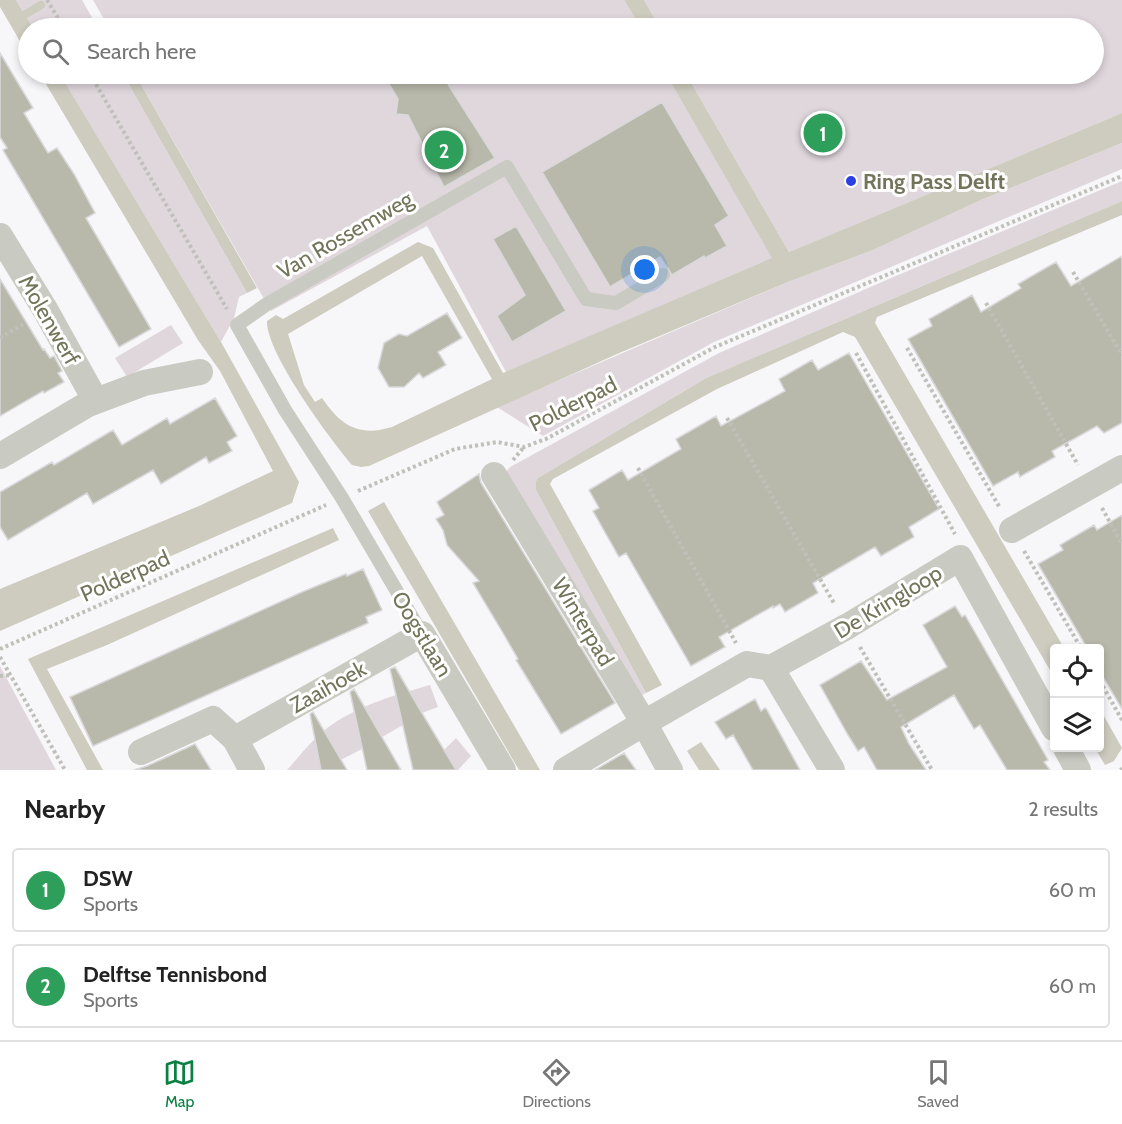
<!DOCTYPE html>
<style>
:root{--surface:#fff;--page:#f2f2f2;--text:#222;--muted:#767676;--line:#e0e0e0;--accent:#0b8043}
body{margin:0;font-family:Cabin,sans-serif;background:var(--page);color:var(--text)}
.controls{position:absolute;right:18px;bottom:18px;display:grid;overflow:hidden;border-radius:6px;box-shadow:0 3px 9px #0003}
.controls button{width:54px;height:54px;display:grid;place-items:center;padding:0;border:0;border-bottom:2px solid var(--line);background:var(--surface);color:var(--text);font:30px sans-serif}
.you{position:absolute;left:645px;top:270px;width:21px;height:21px;margin:-15px;border:4px solid #fff;border-radius:50%;background:#1a73e8;box-shadow:0 0 0 9px #1a73e833}
.badge{display:grid;place-items:center;width:39px;height:39px;border-radius:50%;background:var(--accent);color:#fff;font-size:20px;font-weight:700}
.pin{position:absolute;translate:-50% -50%;border:3px solid #fff;box-shadow:0 2px 6px #0006}
.list{margin:0;padding:0;list-style:none}
h2{display:flex;justify-content:space-between;align-items:center;height:78px;margin:0;padding:0 24px;font-size:26px}
h2 small{font-size:20px;font-weight:400;color:var(--muted)}
.list li{display:grid;grid-template-columns:39px 1fr auto;gap:18px;align-items:center;box-sizing:border-box;height:84px;margin:0 12px 12px;padding:0 12px;border:2px solid var(--line);border-radius:6px}
.list b{display:block;font-size:22px;white-space:nowrap}
.list p{margin:0;font-size:20px;white-space:nowrap;color:var(--muted)}
.list em{font-size:20px;font-style:normal;color:var(--muted)}
.icon{flex:none;width:33px;height:33px;fill:none;stroke:currentColor;stroke-width:2;stroke-linecap:round;stroke-linejoin:round}
.map{position:relative;flex:none;width:1122px;height:770px;overflow:hidden}
.search{position:absolute;background:var(--surface);box-shadow:0 3px 9px #0003;left:18px;right:18px;top:18px;height:66px;display:flex;align-items:center;gap:15px;box-sizing:border-box;padding:0 21px;border-radius:33px;color:var(--muted);font-size:22px}
.sheet{height:270px;background:var(--surface)}
nav{display:flex;justify-content:space-around;align-items:center;box-sizing:border-box;height:84px;border-top:2px solid var(--line);background:var(--surface);font-size:16px;color:var(--muted)}
nav a{display:grid;justify-items:center;gap:3px}
nav .on{color:var(--accent)}
.map>svg:first-child{display:block}
</style>
<div class="map">
<svg width="1122" height="770" viewBox="0 0 1122 770">
<rect width="100%" height="100%" fill="#f7f6f8"/>
<path fill="#e0d7dd" d="M16 0H82L98 28H33Z
M93 0H624L641 28H109Z
M644 0H1122V113L789 252 686 74H1094V28H660Z
M60 74H123L247 293 239 297 234 318 221 342Z
M135 74H666L773 258 506 372 427 226 271 311Z
M1122 143V169L714 342 543 436 497 407 788 282 873 250 981 200Z
M1122 181V201L706 378 538 478 536 481V490L646 693 635 699 506 472 510 467 719 353 891 278Z
M171 325 183 343 127 377 115 358Z
M0 666 56 770H0Z
M430 685 438 707 422 713 397 698 403 725 382 737 365 710 355 715 362 749 321 770H287C297 759 307 746 319 735 349 708 391 696 430 685Z
M456 738 471 756 458 770H452L444 750Z"/>
<path fill="#ceccbf" fill-rule="evenodd" d="M0 0H16L33 28H28V55L0 7Z
M624 0H644L660 28H641Z
M40 74H60L221 342 299 482 292 503 0 631V589L199 506 273 471 220 371 198 340Z
M123 74H135L257 288 247 293Z
M666 74H686L789 252 1122 113V143L981 200 873 250 788 282 617 354 369 466 361 467 352 465C330 439 266 353 267 321L276 315 283 319 418 242 433 248 503 373 772 258ZM422 256 492 379 392 427C359 437 341 426 322 398L315 402 304 385 288 334Z
M1122 201V215L877 317 875 323 1064 648H1054V677L855 337 843 332 717 389 553 479 550 484 662 685 646 693 536 490V481L538 478 706 378Z
M384 502 540 770H519L372 518 368 511Z
M333 528 339 540 107 645 47 669 103 770H87L28 659Z
M1100 709 1122 748 1114 761 1105 765 1095 748H1100Z
M701 742 720 770H699L687 751Z"/>
<g fill="none" stroke-linecap="round" stroke-linejoin="round">
<path stroke="#ceccbf" stroke-width="8" d="M19 18 41 5"/>
</g>
<path fill="#b8b9aa" stroke="#d9d8da" stroke-width="1.5" d="M0 53 33 108 24 113 48 153 57 148 74 174 95 213 86 218 151 329 119 347 3 150 7 148 0 137Z
M383 74H444L449 86 495 158 444 187 408 115 396 114 398 99Z
M662 102 729 216 715 225 727 246 705 258 704 256 672 275 660 257 610 287 542 172Z
M516 226 566 311 512 342 497 316 525 295 493 239Z
M1122 256V423L1104 433 1097 426 1052 451 1055 457 1023 475 1020 477 1018 472 993 486 908 339 932 326 929 319 972 295 981 312 1018 290 1021 288 1018 284 1056 262 1071 286Z
M0 279 43 350 44 349 50 358 54 356 62 371 58 373 64 382 44 393 43 391 0 416Z
M447 313 462 338 438 352 446 365 423 378 419 373 404 387H389L378 368 384 343 399 334 407 336Z
M849 353 939 509 909 527 914 537 881 556 875 547 813 583 818 593 785 612 780 604 773 608V606L719 637 725 647 691 666 626 553 619 557 593 511 599 508 589 490 622 470 628 480 681 449 676 439 716 416 721 426 785 391 779 379 812 360 818 370Z
M215 398 237 436 227 442 232 451 209 463 206 457 161 484 153 470 93 504 87 493 8 540 0 527V492L52 462 54 465 113 430 122 445 167 418 170 424Z
M479 474 481 483 615 703 561 734 516 660 518 659 503 633 473 583 479 581 447 545 443 530 436 519 444 515 437 502Z
M1122 515V709L1100 672V648H1087L1038 564 1063 550 1060 545 1094 525 1097 530Z
M363 569 382 610 366 617 368 623 93 746 70 697 302 592 346 574 347 576Z
M955 606 962 617 965 615 1048 760 1044 762 1050 770H1007L980 725 974 729 954 695 901 727 909 744 926 770H877L864 747 858 751 848 735 820 685 861 661 887 700 947 667 923 625Z
M395 667 422 713 456 770H413L390 669Z
M354 689 401 770H367L350 692Z
M755 699 761 711 765 708 767 710 800 770H753L733 735 726 739 715 722Z
M313 712 347 770H321L310 714Z
M195 744 211 770H134L147 766Z
M624 753 636 770H595Z"/>
<g fill="none" stroke-linecap="round" stroke-linejoin="round">
<path stroke="#bfc0b9" stroke-width="4" stroke-dasharray="3 3" stroke-linecap="butt" d="M47 0 64 28
M90 74 227 309
M1073 272 1122 355
M986 303 1078 465
M0 338 25 323
M907 348 1000 508
M856 353 955 534
M727 418 835 605
M513 460 524 447
M638 468 736 643
M358 491 455 449 497 442 524 447 546 439 715 347 1122 176
M1102 508 1122 544
M1024 551 1081 648
M860 647 932 770
M0 649 326 505
M0 657 65 770
M0 676 11 675
M1100 681 1122 720
M1121 770 1122 768"/>
<path stroke="#c9cac1" stroke-width="14" d="M422 634 342 498 285 410 237 325 267 304 507 167 586 299 616 303 663 275"/>
<path stroke="#c9cac1" stroke-width="26" d="M0 236 46 311 93 396 88 404 0 456
M88 404 144 383 200 372
M494 475 644 723 670 770
M1012 530 1122 468
M771 668 832 770
M1066 748 1078 770
M141 752 213 719 235 739
M252 770 235 739 422 634 503 770
M566 770 644 723 747 664 771 668 848 626 960 558 1054 728"/>
</g>
<circle fill="#2a40e3" stroke="#fff" stroke-width="2" cx="851" cy="181" r="6"/>
<g text-anchor="middle" dominant-baseline="central" stroke-width="6" stroke-linejoin="round" paint-order="stroke">
<g font-size="22" font-weight="bold" fill="#73755a" stroke="#fff" text-anchor="start">
<text x="863" y="181">Ring Pass Delft</text>
</g>
<g font-size="22" fill="#73755a" stroke="#fff">
<text transform="translate(345 235) rotate(-30)">Van Rossemweg</text>
<text transform="translate(49 320) rotate(60)">Molenwerf</text>
<text transform="translate(573 404) rotate(-27)">Polderpad</text>
<text transform="translate(125 576) rotate(-24)">Polderpad</text>
<text transform="translate(888 602) rotate(-31)">De Kringloop</text>
<text transform="translate(583 622) rotate(59)">Winterpad</text>
<text transform="translate(422 634) rotate(59)">Oogstlaan</text>
<text transform="translate(328 687) rotate(-29)">Zaaihoek</text>
</g>
</g>
</svg>
<div class="controls">
<button><svg class="icon" aria-label="locate" viewBox="0 0 24 24"><circle cx="12" cy="12" r="6"/><path d="M12 2v4M12 18v4M2 12h4M18 12h4"/></svg></button>
<button><svg class="icon" aria-label="layers" viewBox="0 0 24 24"><path d="M12 4l9 5-9 5-9-5zM3 14l9 5 9-5"/></svg></button>
</div>
<div class="you"></div>
<div class="pin badge" style="left:823px;top:133px;background:#2e9e5b">1</div>
<div class="pin badge" style="left:444px;top:150px;background:#2e9e5b">2</div>
<div class="search"><svg class="icon" aria-label="search" viewBox="0 0 24 24"><circle cx="10" cy="10" r="6"/><path d="M15 15l6 6"/></svg>Search here</div>
</div>
<section class="sheet">
<h2>Nearby<small>2 results</small></h2>
<ul class="list">
<li><span class="badge" style="background:#2e9e5b">1</span><div><b>DSW</b><p>Sports</p></div><em>60 m</em></li>
<li><span class="badge" style="background:#2e9e5b">2</span><div><b>Delftse Tennisbond</b><p>Sports</p></div><em>60 m</em></li>
</ul>
</section>
<nav>
<a class="on"><svg class="icon" aria-label="map" viewBox="0 0 24 24"><path d="M3 6l6-2 6 2 6-2v14l-6 2-6-2-6 2zM9 4v14M15 6v14"/></svg>Map</a>
<a><svg class="icon" aria-label="directions" viewBox="0 0 24 24"><path d="M12 3l9 9-9 9-9-9zM9 14v-3h6M13 9l2 2-2 2"/></svg>Directions</a>
<a><svg class="icon" aria-label="saved" viewBox="0 0 24 24"><path d="M7 4h10v16l-5-4-5 4z"/></svg>Saved</a>
</nav>
